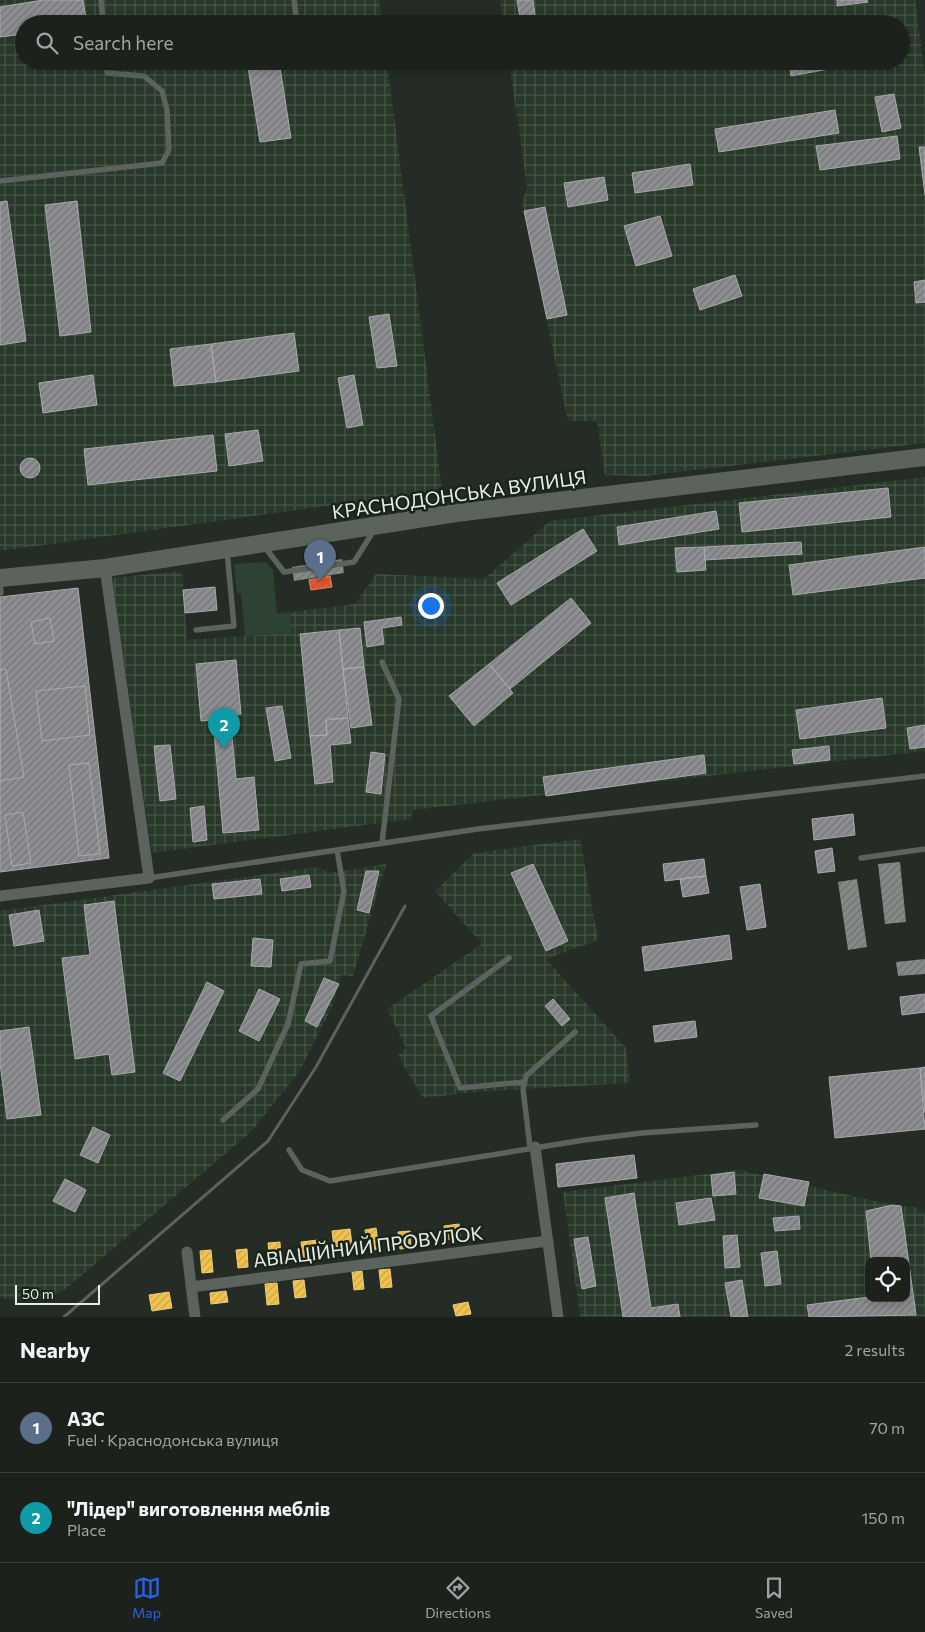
<!DOCTYPE html>
<meta charset="utf-8">
<style>
:root{--surface:#1c211c;--page:#292e29;--text:#f1f3f6;--muted:#a0a3a3;--line:#3a3e3b;--accent:#2563eb}
body{margin:0;font-family:Commissioner,sans-serif;background:var(--page);color:var(--text)}
.controls{position:absolute;right:15px;bottom:15px;display:grid;overflow:hidden;border-radius:10px;box-shadow:0 2px 8px #0003}
.controls button{width:45px;height:45px;display:grid;place-items:center;padding:0;border:0;border-bottom:1px solid var(--line);background:var(--surface);color:var(--text);font:25px sans-serif}
.scale{position:absolute;left:15px;bottom:12px;width:85px;box-sizing:border-box;padding-left:5px;border:2px solid #e6efe7;border-top:0;font-size:14px;line-height:18px;white-space:nowrap;color:#e6efe7;-webkit-text-stroke:4px #19251a;paint-order:stroke}
.you{position:absolute;left:430px;top:605px;width:18px;height:18px;margin:-12px;border:4px solid #fff;border-radius:50%;background:#1a73e8;box-shadow:0 0 0 8px #1a73e833}
.badge{display:grid;place-items:center;width:32px;height:32px;border-radius:50%;background:var(--accent);color:#fff;font-size:16px;font-weight:700}
.pin{position:absolute;translate:-50% -41px;filter:drop-shadow(0 1px 2px #0008)}
.pin::after{content:'';position:absolute;top:26px;width:18px;height:15px;background:inherit;clip-path:polygon(0 0,100% 0,50% 100%)}
.list{margin:0;padding:0;list-style:none}
h2{display:flex;justify-content:space-between;align-items:center;height:65px;margin:0;padding:0 20px;font-size:21px}
h2 small{font-size:16px;font-weight:400;color:var(--muted)}
.list li{display:grid;grid-template-columns:32px 1fr auto;gap:15px;align-items:center;box-sizing:border-box;height:90px;padding:0 20px;border-top:1px solid var(--line)}
.list b{display:block;font-size:19px;white-space:nowrap}
.list p{margin:0;font-size:16px;white-space:nowrap;color:var(--muted)}
.list em{font-size:16px;font-style:normal;color:var(--muted)}
.icon{flex:none;width:28px;height:28px;fill:none;stroke:currentColor;stroke-width:2;stroke-linecap:round;stroke-linejoin:round}
.map{position:relative;flex:none;width:925px;height:1317px;overflow:hidden}
.search{position:absolute;background:var(--surface);box-shadow:0 2px 8px #0003;left:15px;right:15px;top:15px;height:55px;display:flex;align-items:center;gap:12px;box-sizing:border-box;padding:0 18px;border-radius:28px;color:var(--muted);font-size:19px}
.sheet{height:245px;background:var(--surface)}
nav{display:flex;justify-content:space-around;align-items:center;box-sizing:border-box;height:70px;border-top:1px solid var(--line);background:var(--surface);font-size:14px;color:var(--muted)}
nav a{display:grid;justify-items:center;gap:2px}
nav .on{color:var(--accent)}
.map>svg:first-child{display:block}
</style>
<div class="map">
<svg width="925" height="1317" viewBox="0 0 925 1317">
<defs>
<pattern id="industrial-grid" width="8" height="8" patternUnits="userSpaceOnUse" patternTransform="scale(1.25)"><rect width="8" height="8" fill="#283829"/><path d="M0 4h8M4 0v8" fill="none" stroke="#475548"/></pattern>
<pattern id="homes-hatch" width="6" height="6" patternUnits="userSpaceOnUse" patternTransform="scale(1.25)"><rect width="6" height="6" fill="#f2c14e"/><path d="M-1 1l2-2M0 6l6-6M5 7l2-2" fill="none" stroke="#c7a34c"/></pattern>
<pattern id="shops-hatch" width="6" height="6" patternUnits="userSpaceOnUse" patternTransform="scale(1.25)"><rect width="6" height="6" fill="#e4572e"/><path d="M-1 1l2-2M0 6l6-6M5 7l2-2" fill="none" stroke="#b45235"/></pattern>
<pattern id="industry-hatch" width="6" height="6" patternUnits="userSpaceOnUse" patternTransform="scale(1.25)"><rect width="6" height="6" fill="#8d8d92"/><path d="M-1 1l2-2M0 6l6-6M5 7l2-2" fill="none" stroke="#747577"/></pattern>
<pattern id="building-hatch" width="6" height="6" patternUnits="userSpaceOnUse" patternTransform="scale(1.25)"><rect width="6" height="6" fill="#848a85"/><path d="M-1 1l2-2M0 6l6-6M5 7l2-2" fill="none" stroke="#6e736f"/></pattern>
</defs>
<rect width="100%" height="100%" fill="#252c26"/>
<path fill="url(#industrial-grid)" fill-rule="evenodd" d="M0 0H379L382 24H24V61H387L442 490 0 551Z
M500 0H915L925 76V443L644 476 605 475 597 421H568L522 204 527 187 509 61H901V24H503Z
M925 477V751L413 810 411 819 152 853 112 578 182 571 187 640 288 633 290 612 355 604 376 574 484 579 550 521Z
M580 839 598 940 546 959 626 1048 630 1083 474 1092 423 1098 398 1056 406 1048 387 1009 482 944 435 891 474 853Z
M386 864 353 976 341 975 332 1007 299 1072 251 1132 62 1292 36 1301 0 1298V911L317 867 330 873Z
M739 1170 892 1205 916 1207 925 1213V1317H580L563 1192ZM869 1261H906V1298H869Z"/>
<path fill="#2e4231" d="M266 562 273 570 277 614 290 612 292 633 245 636 241 593H237L234 564Z"/>
<path fill="url(#homes-hatch)" stroke="#eecf7c" d="M459 1224 460 1238 446 1240 444 1226Z
M376 1228 379 1249 368 1251 365 1230Z
M350 1229 352 1245 334 1247 332 1231Z
M410 1231 411 1248 400 1249 398 1232Z
M318 1240 321 1257 303 1259 301 1242Z
M280 1242 281 1263 270 1264 268 1243Z
M247 1249 248 1267 238 1268 236 1250Z
M211 1250 213 1272 202 1273 200 1251Z
M390 1269 392 1287 381 1288 379 1270Z
M362 1271 364 1289 354 1290 352 1272Z
M304 1280 306 1297 295 1298 293 1281Z
M277 1283 279 1304 267 1305 265 1284Z
M226 1291 228 1302 211 1304 210 1293Z
M169 1292 172 1308 152 1311 149 1295Z
M468 1302 471 1314 456 1316 453 1305Z"/>
<path fill="url(#shops-hatch)" stroke="#e58566" d="M330 576 332 587 311 590 309 580Z"/>
<path fill="url(#industry-hatch)" stroke="#a8aaac" d="M43 0H83L87 24H24V34L0 37V7Z
M517 0H533L536 24H521Z
M837 0H867L868 2 837 6Z
M247 61H279L291 138 260 142Z
M789 61H838L839 67 791 76Z
M894 94 901 128 882 132 875 97Z
M835 110 839 133 719 152 715 129Z
M897 136 900 159 820 170 816 146Z
M919 147H925V195Z
M690 164 693 185 635 193 632 173Z
M604 177 608 200 568 207 564 183Z
M7 201 26 341 0 345V202Z
M77 201 91 332 60 336 45 205Z
M545 207 567 315 547 319 524 211Z
M660 216 672 256 636 266 624 226Z
M735 275 742 296 700 310 693 289Z
M925 280V302L916 303 914 282Z
M389 314 397 366 377 368 369 317Z
M294 333 299 371 216 382 211 344Z
M211 344 216 382 174 386 170 349Z
M93 375 97 405 43 413 39 383Z
M354 375 363 425 347 428 338 378Z
M258 430 263 461 229 466 225 434Z
M213 435 217 471 88 485 84 449Z
M20 468a10 10 0 1 1 20 0a10 10 0 1 1-20 0Z
M888 488 891 517 742 532 739 503Z
M716 511 719 529 619 545 617 527Z
M583 529 597 551 511 605 497 583Z
M801 542 802 554 705 560 704 547Z
M704 547 706 570 677 572 675 548Z
M925 547V578L793 595 789 565Z
M215 587 217 610 185 613 183 590Z
M78 588 109 858 0 872V597Z
M571 598 591 623 510 689 489 664Z
M401 617 402 625 382 628 384 644 367 647 364 622Z
M50 618 54 641 35 644 31 622Z
M360 628 364 667 343 669 339 630Z
M339 630 348 718 326 719 327 735 310 736 300 634Z
M236 660 241 714 230 715 236 779 254 777 259 830 223 833 213 720 201 721 196 664Z
M489 664 513 693 474 726 449 696Z
M364 667 372 725 351 728 343 669Z
M6 669 24 777 0 781V670Z
M85 686 90 735 42 741 36 691Z
M882 698 886 728 800 739 796 710Z
M282 706 291 758 275 761 266 708Z
M348 718 351 743 330 745 333 782 315 784 310 736 327 735 326 720Z
M925 725V747L910 749 907 728Z
M170 745 176 799 160 801 154 746Z
M829 746 830 760 794 764 792 750Z
M371 752 385 754 381 794 366 792Z
M704 755 706 773 546 796 543 777Z
M89 763 100 854 79 856 69 765Z
M204 806 207 840 193 842 190 808Z
M23 812 31 863 12 866 5 815Z
M853 814 855 835 814 840 812 819Z
M832 848 835 871 818 873 815 851Z
M704 859 706 876 665 881 663 864Z
M533 864 568 941 546 951 511 873Z
M366 871H379L369 913 357 910Z
M309 875 311 887 282 891 280 879Z
M706 876 709 893 683 897 680 879Z
M260 879 262 894 214 899 212 884Z
M760 884 766 927 747 930 740 887Z
M114 901 135 1072 112 1075 109 1054 75 1059 62 958 90 955 84 905Z
M39 910 44 941 14 946 9 915Z
M729 935 732 959 645 971 642 947Z
M253 938 273 940 271 967 251 966Z
M324 978 339 984 317 1027 305 1021Z
M207 982 224 991 180 1081 163 1073Z
M259 989 280 999 259 1041 239 1031Z
M925 994V1012L902 1015 900 997Z
M553 999 570 1019 562 1026 545 1006Z
M695 1021 697 1037 655 1042 653 1026Z
M29 1027 41 1115 7 1119 0 1063V1031Z
M925 1067V1113L920 1068Z
M920 1068 925 1129 835 1138 829 1077Z
M93 1127 110 1135 98 1163 80 1155Z
M634 1155 637 1178 558 1187 556 1164Z
M734 1172 736 1194 713 1196 711 1175Z
M764 1174 809 1182 804 1206 759 1198Z
M65 1179 86 1190 75 1212 53 1201Z
M634 1193 651 1308 678 1304 680 1317H623L605 1198Z
M711 1198 715 1220 679 1225 676 1203Z
M892 1205 901 1206 910 1271 906 1272V1261H871L866 1211Z
M799 1216 800 1229 775 1231 773 1218Z
M737 1235 740 1267 725 1268 723 1236Z
M588 1237 596 1286 582 1289 574 1239Z
M777 1251 781 1284 765 1286 761 1253Z
M910 1271 916 1315 809 1317 807 1305 869 1297 906 1298V1272Z
M742 1280 748 1317H731L725 1283Z"/>
<path fill="url(#building-hatch)" d="M342 559 344 573 294 581 292 567Z
M900 862 906 922 885 924 878 864Z
M857 879 867 947 848 950 838 882Z
M925 959V974L898 976 896 962Z"/>
<g fill="none" stroke-linecap="round" stroke-linejoin="round">
<path stroke="#5c625d" stroke-width="5.5" d="M101 0 103 24
M294 0 297 24
M0 181 162 163 169 150 167 110 162 91 144 76 107 73 106 61
M264 546 284 572 354 562 374 530
M0 580 1 593
M196 630 234 626 227 551
M382 662 399 699 382 843
M861 858 925 849
M149 878 478 829 925 776
M509 958 431 1016 460 1088 524 1082
M223 1120 258 1089 288 1024 301 964 330 961 344 891 337 850
M530 1147 523 1089 526 1076 575 1032
M289 1150 302 1170 330 1181 584 1140 642 1133 756 1125"/>
<path stroke="#5c625d" stroke-width="11" d="M0 896 149 878 105 568
M535 1147 558 1317
M187 1252 195 1317
M191 1287 548 1241"/>
<path stroke="#5b635c" stroke-width="18" d="M0 578 105 568 456 513 925 457"/>
<path stroke="#5c625d" stroke-width="3" d="M64 1317 268 1141 316 1067 405 906"/>
</g>
<g text-anchor="middle" dominant-baseline="central" stroke-width="5" stroke-linejoin="round" paint-order="stroke">
<g font-size="19" fill="#e6efe7" stroke="#19251a">
<text transform="translate(459 494) rotate(-8)">КРАСНОДОНСЬКА ВУЛИЦЯ</text>
<text transform="translate(368 1246) rotate(-7)">АВІАЦІЙНИЙ ПРОВУЛОК</text>
</g>
</g>
</svg>
<div class="controls">
<button><svg class="icon" aria-label="locate" viewBox="0 0 24 24"><circle cx="12" cy="12" r="6"/><path d="M12 2v4M12 18v4M2 12h4M18 12h4"/></svg></button>
</div>
<div class="scale">50 m</div>
<div class="you"></div>
<div class="pin badge" style="left:320px;top:581px;background:#5c6f8a">1</div>
<div class="pin badge" style="left:224px;top:749px;background:#0f9aa8">2</div>
<div class="search"><svg class="icon" aria-label="search" viewBox="0 0 24 24"><circle cx="10" cy="10" r="6"/><path d="M15 15l6 6"/></svg>Search here</div>
</div>
<section class="sheet">
<h2>Nearby<small>2 results</small></h2>
<ul class="list">
<li><span class="badge" style="background:#5c6f8a">1</span><div><b>АЗС</b><p>Fuel · Краснодонська вулиця</p></div><em>70 m</em></li>
<li><span class="badge" style="background:#0f9aa8">2</span><div><b>&quot;Лідер&quot; виготовлення меблів</b><p>Place</p></div><em>150 m</em></li>
</ul>
</section>
<nav>
<a class="on"><svg class="icon" aria-label="map" viewBox="0 0 24 24"><path d="M3 6l6-2 6 2 6-2v14l-6 2-6-2-6 2zM9 4v14M15 6v14"/></svg>Map</a>
<a><svg class="icon" aria-label="directions" viewBox="0 0 24 24"><path d="M12 3l9 9-9 9-9-9zM9 14v-3h6M13 9l2 2-2 2"/></svg>Directions</a>
<a><svg class="icon" aria-label="saved" viewBox="0 0 24 24"><path d="M7 4h10v16l-5-4-5 4z"/></svg>Saved</a>
</nav>
